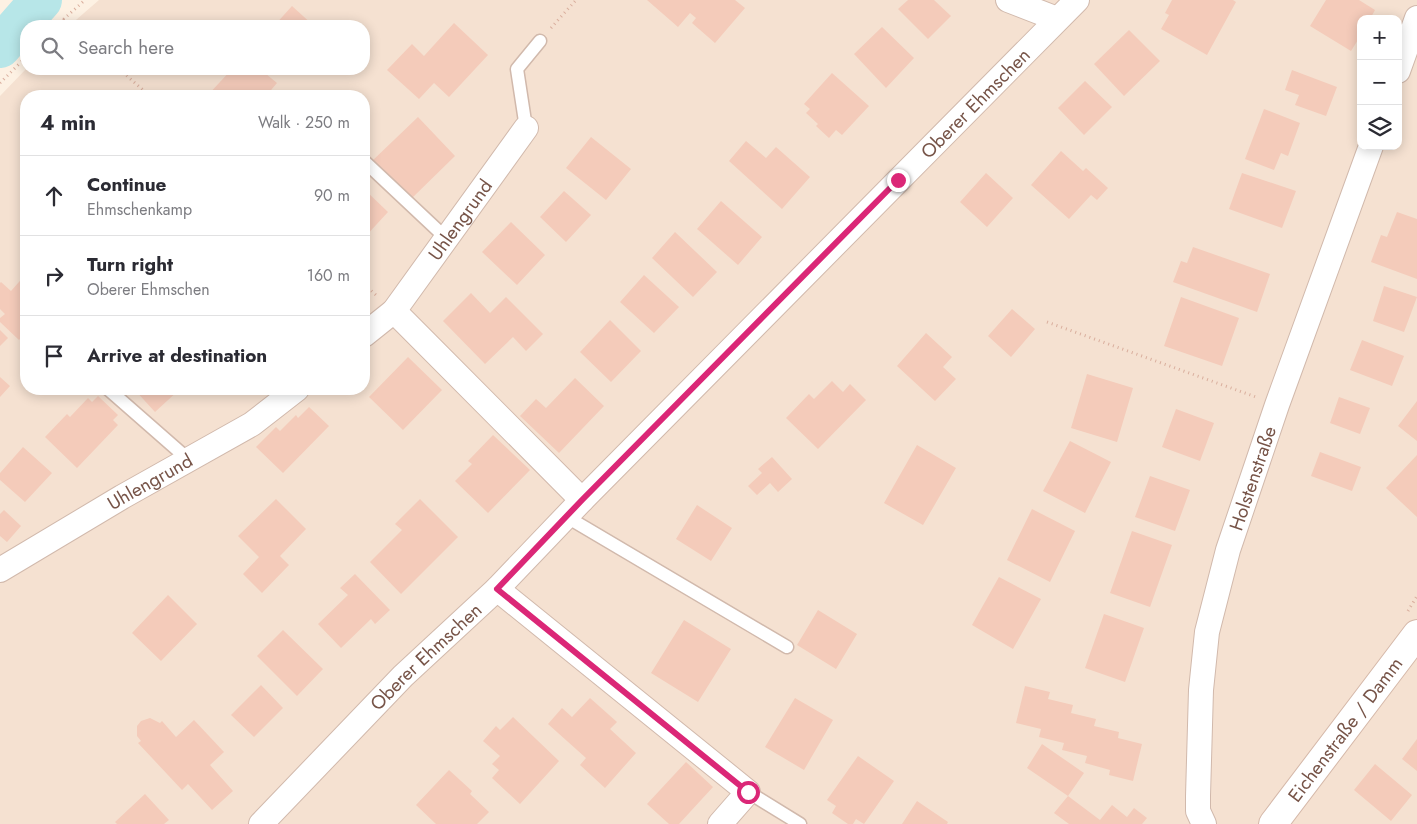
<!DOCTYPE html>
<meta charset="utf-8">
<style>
:root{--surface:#fff;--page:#f2f2f3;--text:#2b2b33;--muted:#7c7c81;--line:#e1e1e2}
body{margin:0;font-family:Jost,sans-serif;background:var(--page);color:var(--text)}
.controls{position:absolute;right:15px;top:15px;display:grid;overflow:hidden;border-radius:10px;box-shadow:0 2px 12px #0003}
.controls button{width:45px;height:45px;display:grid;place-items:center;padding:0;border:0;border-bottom:1px solid var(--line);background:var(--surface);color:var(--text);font:25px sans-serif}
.stop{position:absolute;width:15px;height:15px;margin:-11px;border:4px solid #db2777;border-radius:50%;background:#fff}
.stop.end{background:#db2777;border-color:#fff;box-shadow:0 1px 5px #0008}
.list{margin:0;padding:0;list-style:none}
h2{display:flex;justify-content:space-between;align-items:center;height:65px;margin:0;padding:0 20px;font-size:21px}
h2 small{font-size:16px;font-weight:400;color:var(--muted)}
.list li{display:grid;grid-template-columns:32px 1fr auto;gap:15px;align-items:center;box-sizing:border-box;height:80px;padding:0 20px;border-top:1px solid var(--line)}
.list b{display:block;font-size:19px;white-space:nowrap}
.list p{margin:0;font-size:16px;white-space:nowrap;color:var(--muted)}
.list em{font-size:16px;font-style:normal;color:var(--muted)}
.icon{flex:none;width:28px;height:28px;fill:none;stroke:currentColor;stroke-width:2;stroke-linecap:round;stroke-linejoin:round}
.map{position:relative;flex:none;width:1417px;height:824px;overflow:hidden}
.search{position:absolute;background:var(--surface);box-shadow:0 2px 12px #0003;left:20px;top:20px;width:350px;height:55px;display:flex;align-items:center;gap:12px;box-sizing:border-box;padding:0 18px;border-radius:20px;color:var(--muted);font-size:19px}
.panel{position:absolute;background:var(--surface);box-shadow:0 2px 12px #0003;left:20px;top:90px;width:350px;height:305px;border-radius:20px}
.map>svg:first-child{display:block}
</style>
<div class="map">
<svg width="1417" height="824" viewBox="0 0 1417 824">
<rect width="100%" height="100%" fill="#fdf1e3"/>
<path fill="#f5e1d1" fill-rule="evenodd" d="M99 0H1417V824H0V96L26 69H364V26H69ZM1361 19H1398V146H1361ZM26 96H364V389H26Z"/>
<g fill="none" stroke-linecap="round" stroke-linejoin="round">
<path stroke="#b7e6e8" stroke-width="42" d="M0 47 41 0"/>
</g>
<path fill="#f4cbba" d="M647 0H735L745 8 715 43 692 23 696 18 690 13 678 27Z
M908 0H934L951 16 928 39 898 9Z
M1172 0H1233L1236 2 1207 55 1161 29 1169 15 1165 13Z
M1326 0H1359L1375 10 1370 19H1361V35L1351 51 1310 26Z
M292 6 314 26H274Z
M454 23 488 55 449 97 434 83 419 99 387 70 412 44 424 56Z
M882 27 914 58 886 88 854 54Z
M1129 30 1160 61 1124 96 1094 64Z
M232 69H260L277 83 266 96H207Z
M282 69H293L288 74Z
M1292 70 1337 87 1326 116 1295 105 1299 95 1285 90Z
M832 73 869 106 842 135 836 130 829 138 816 126 818 124 806 113 810 109 804 104Z
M1085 81 1112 107 1084 135 1058 108Z
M1264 109 1300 123 1288 156 1281 153 1274 170 1245 159Z
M418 117 455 156 409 201 371 162Z
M591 137 631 169 606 200 566 168Z
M746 141 766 158 776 147 810 177 782 209 729 161Z
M1061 151 1083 171 1086 168 1108 188 1097 200 1091 195 1069 219 1031 185Z
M986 173 1013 198 987 227 960 202Z
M1242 173 1296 191 1282 228 1229 209Z
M364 189 388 212 364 238Z
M564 191 591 215 566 242 540 217Z
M721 201 762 237 738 265 697 229Z
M1397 212 1417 219V279L1371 262 1381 235 1387 237Z
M511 222 545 255 517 285 482 252Z
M675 232 717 272 693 297 652 258Z
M1193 247 1270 274 1257 312 1173 282 1181 261 1187 263Z
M26 274V332L19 340 0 322V318L5 314 0 309V283L1 282 11 291Z
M644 275 679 307 654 333 620 302Z
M1384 286 1417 297 1404 332 1373 321Z
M471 293 490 313 506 297 543 334 526 351 513 337 485 364 443 321Z
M1181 297 1239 318 1222 366 1164 346Z
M1012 309 1035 329 1011 357 988 336Z
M610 320 641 351 611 382 580 352Z
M0 330 8 338 0 346Z
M926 333 952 357 943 367 956 379 935 401 897 366Z
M1362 340 1404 356 1392 386 1350 370Z
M408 357 442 390 403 430 369 397Z
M1087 374 1133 388 1117 442 1071 428Z
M0 377 10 386 0 397Z
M575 378 604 406 559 453 520 416 536 399 546 408Z
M832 381 843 392 850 384 866 400 818 449 786 418 809 394 814 399Z
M134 389H180L155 412Z
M98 396 118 415 113 420 118 425 77 468 45 437 67 414 70 417 88 398 92 402Z
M1339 397 1370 408 1360 434 1330 423Z
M1417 401V441L1398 426Z
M309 407 329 426 283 473 256 447 276 427 280 431 296 415 298 418Z
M1176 409 1214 423 1200 461 1162 447Z
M493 435 530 470 488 513 455 481 472 464 468 461Z
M1070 441 1111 462 1085 513 1043 491Z
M917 445 956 468 923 525 884 503Z
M23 447 52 473 25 502 0 480V473Z
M1320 452 1361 467 1352 491 1311 476Z
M1417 455V517L1386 488Z
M772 457 792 479 778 492 770 483 757 495 748 486 762 473 758 469Z
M1150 476 1190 490 1175 531 1135 517Z
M276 499 306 529 280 556 289 565 262 593 243 574 259 557 238 536Z
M420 499 458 537 401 594 370 562 402 530 395 524Z
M697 505 732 528 711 561 676 539Z
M1032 509 1075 531 1050 582 1007 560Z
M4 510 21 526 7 542 0 536V514Z
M1132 531 1172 545 1150 607 1110 593Z
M355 574 390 610 375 624 371 619 341 648 318 624 348 595 340 588Z
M999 577 1041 599 1013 649 972 625Z
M168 595 197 624 161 661 132 633Z
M818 610 857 634 836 669 797 645Z
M1104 614 1144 628 1125 682 1085 668Z
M684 620 731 649 698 702 651 673Z
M283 630 323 669 297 696 257 656Z
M261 685 283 708 254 737 231 715Z
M1025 686 1050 692 1048 699 1073 705 1071 713 1096 719 1094 726 1119 732 1118 738 1142 744 1133 781 1109 775 1110 770 1085 763 1087 756 1062 750 1064 743 1039 737 1041 729 1016 723Z
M590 698 617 722 610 729 636 753 605 788 580 765 586 758 548 724 562 708 572 717Z
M795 698 833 720 804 770 765 747Z
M513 717 559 761 520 804 492 778 499 770 492 764 500 756 483 741 496 726 500 730Z
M150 718 160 723 162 721 176 737 194 720 224 752 210 765 233 791 212 810 188 784 182 790 138 743 141 741 137 736V726L141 721Z
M1417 739V771L1402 759Z
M1042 744 1084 773 1068 796 1027 768Z
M858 756 894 781 864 824 856 819 853 824H848L832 813 836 806 827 800Z
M686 762 713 787 679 824H669L647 804Z
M1375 764 1412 795 1391 821 1354 790Z
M449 770 472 791 470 794 489 812 477 824H436L416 805Z
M145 794 169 820 164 824H117L115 822Z
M1068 796 1100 820 1112 805 1127 817 1134 808 1147 818 1142 824H1069L1054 813Z
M917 801 948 822 947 824H902Z"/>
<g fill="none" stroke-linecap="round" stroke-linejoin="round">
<defs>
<path id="service" d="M526 128 517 69 540 41
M364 161 447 239
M108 389 189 460
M567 517 787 647
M748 792 800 824"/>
<g id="minor">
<path d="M1008 0 1057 19"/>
<path d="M1398 71 1417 18"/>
<path d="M394 311 582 500"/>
<path id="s1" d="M364 335 394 311 526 128"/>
<path id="s2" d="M0 570 122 497 252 424 297 389"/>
<path d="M497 589 748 792 720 824"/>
<path id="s3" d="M261 824 403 676 497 589 582 500 1077 0"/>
<path id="s4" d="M1204 824 1198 811V796L1201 690 1207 632 1228 550 1277 405 1371 146"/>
</g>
<g id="secondary">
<path id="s5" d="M1273 824 1417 634"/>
</g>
</defs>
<use href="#service" stroke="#d1b9ac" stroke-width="15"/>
<use href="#minor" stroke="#d1b9ac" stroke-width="26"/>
<use href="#secondary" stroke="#d5b8a9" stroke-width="30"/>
<path stroke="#d9ae9d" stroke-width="3" stroke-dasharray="1 4" stroke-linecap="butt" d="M63 19 71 26
M56 26 85 0
M551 28 576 0
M119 69 150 96
M0 83 26 57
M364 284 377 296
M1047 322 1256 397
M1408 611 1417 596"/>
<use href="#service" stroke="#fff" stroke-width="12"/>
<use href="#minor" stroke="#fff" stroke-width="24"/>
<use href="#secondary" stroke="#fff" stroke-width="28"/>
</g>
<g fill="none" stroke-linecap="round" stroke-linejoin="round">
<path stroke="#db2777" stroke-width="6" d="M748 792 497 589 582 500 898 180"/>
</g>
<g text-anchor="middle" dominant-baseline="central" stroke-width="4" stroke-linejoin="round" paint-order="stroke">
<g font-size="19" fill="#775448" stroke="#fff5eb">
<text stroke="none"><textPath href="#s3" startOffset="1015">Oberer Ehmschen</textPath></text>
<text stroke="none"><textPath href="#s1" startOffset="151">Uhlengrund</textPath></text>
<text stroke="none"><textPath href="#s4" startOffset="354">Holstenstraße</textPath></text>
<text stroke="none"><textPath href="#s2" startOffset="174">Uhlengrund</textPath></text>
<text stroke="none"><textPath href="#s3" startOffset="235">Oberer Ehmschen</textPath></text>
<text stroke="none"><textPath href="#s5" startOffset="119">Eichenstraße / Damm</textPath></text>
</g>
</g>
</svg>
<div class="controls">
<button>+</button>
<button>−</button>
<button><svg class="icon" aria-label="layers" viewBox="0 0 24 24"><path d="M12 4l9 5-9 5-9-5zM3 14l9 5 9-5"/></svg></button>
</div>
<div class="stop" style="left:748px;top:792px"></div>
<div class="stop end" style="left:898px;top:180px"></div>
<div class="search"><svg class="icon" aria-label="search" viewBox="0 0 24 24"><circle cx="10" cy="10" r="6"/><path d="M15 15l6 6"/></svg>Search here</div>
<section class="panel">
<h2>4 min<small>Walk · 250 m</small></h2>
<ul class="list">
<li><svg class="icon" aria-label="ahead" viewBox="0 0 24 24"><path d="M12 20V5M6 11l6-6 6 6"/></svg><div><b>Continue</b><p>Ehmschenkamp</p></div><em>90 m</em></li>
<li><svg class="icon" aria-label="right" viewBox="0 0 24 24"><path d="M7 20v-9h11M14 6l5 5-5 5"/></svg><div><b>Turn right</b><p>Oberer Ehmschen</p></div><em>160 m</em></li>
<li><svg class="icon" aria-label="arrive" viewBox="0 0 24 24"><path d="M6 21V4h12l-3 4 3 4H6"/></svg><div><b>Arrive at destination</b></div></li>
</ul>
</section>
</div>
